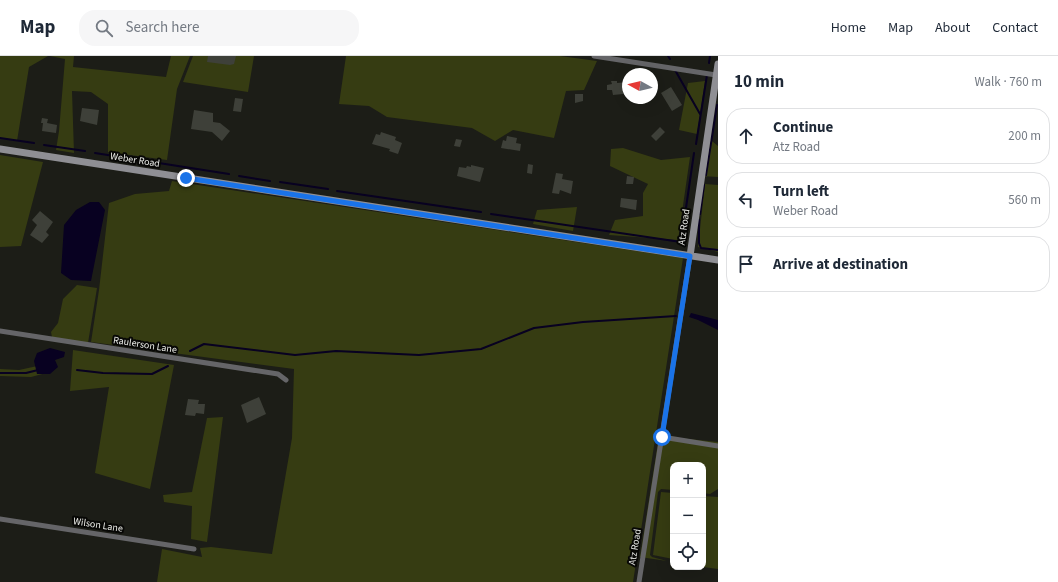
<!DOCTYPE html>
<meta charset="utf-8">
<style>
:root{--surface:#fff;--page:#f6f6f7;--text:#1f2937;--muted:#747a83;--line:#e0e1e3}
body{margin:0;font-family:"Source Sans 3",sans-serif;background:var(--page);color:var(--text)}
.controls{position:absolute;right:12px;bottom:12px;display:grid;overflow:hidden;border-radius:8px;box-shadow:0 4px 16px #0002}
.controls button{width:36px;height:36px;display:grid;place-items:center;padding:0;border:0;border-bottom:1px solid var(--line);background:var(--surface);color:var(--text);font:20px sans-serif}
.compass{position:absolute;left:622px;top:12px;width:36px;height:36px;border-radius:50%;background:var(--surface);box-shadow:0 4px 16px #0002;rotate:278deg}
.stop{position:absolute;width:12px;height:12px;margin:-9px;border:3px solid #1a73e8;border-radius:50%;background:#fff}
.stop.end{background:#1a73e8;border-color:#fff;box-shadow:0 1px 4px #0008}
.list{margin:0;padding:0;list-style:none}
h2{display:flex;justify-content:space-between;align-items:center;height:52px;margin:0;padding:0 16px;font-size:17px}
h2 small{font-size:13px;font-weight:400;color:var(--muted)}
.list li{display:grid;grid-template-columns:26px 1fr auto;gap:12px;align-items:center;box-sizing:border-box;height:56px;margin:0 8px 8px;padding:0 8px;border:1px solid var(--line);border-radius:16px}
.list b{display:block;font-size:15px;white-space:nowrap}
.list p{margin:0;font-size:13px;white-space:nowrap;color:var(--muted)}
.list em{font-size:13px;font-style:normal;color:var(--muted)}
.icon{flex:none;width:22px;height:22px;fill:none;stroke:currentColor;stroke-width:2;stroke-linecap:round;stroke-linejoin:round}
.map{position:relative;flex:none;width:718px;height:526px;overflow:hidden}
header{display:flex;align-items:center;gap:24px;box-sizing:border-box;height:56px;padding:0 20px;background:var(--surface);border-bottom:1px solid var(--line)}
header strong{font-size:19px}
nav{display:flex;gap:22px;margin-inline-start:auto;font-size:14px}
.search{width:280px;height:36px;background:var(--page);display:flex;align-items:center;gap:10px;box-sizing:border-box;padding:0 14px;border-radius:16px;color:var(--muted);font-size:15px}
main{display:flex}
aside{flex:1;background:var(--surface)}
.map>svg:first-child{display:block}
</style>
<header>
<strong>Map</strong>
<div class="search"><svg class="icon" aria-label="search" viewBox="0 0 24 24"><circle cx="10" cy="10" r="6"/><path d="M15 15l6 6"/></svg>Search here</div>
<nav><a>Home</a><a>Map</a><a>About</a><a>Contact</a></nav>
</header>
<main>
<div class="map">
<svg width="718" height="526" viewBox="0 0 718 526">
<rect width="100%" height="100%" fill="#1c1d17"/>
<path fill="#363c12" d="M0 0H48L29 11 17 85 0 82Z
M50 0H74L73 11 166 21 171 0H190L177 33 167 104 108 96V48L91 36 72 35 74 97 56 94 59 75 65 3Z
M193 0H254L248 36 183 26Z
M346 0H560L597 5 584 34 566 35 554 82 513 74 495 85 472 72 387 61 369 50 339 48Z
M705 25 697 78 679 74 688 27Z
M707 81 718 90V121L701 120Z
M623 92 661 104 690 101 678 184 609 179 615 164 643 160V137L648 128 610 110 611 93Z
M0 99 43 106 21 190 0 191Z
M172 125 683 202 633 526H157L162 493 202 501 200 492 211 491 272 498 292 382 294 313 91 286 99 234 109 147 135 138 169 135Z
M705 128 718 129V196L698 191Z
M577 151 573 175 533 168 537 154Z
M77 229 97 232 88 287 52 281 51 276 58 267 63 243Z
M73 294 174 309 150 433 95 417 109 331 70 335Z
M42 309 46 317 31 321 0 320V313L19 314Z
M223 361 207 486 191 483 192 450 164 446 163 439 192 436 207 362Z
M659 380 718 386V433L710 438 703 437V409H673V434L661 433 658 436 650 499 652 501 667 505 640 501Z
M661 436 673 437V503L653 499Z
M703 440 718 441V513L703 511Z"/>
<path fill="#080121" d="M90 146H99L105 154 91 225 71 224 61 217 64 169 76 154Z
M691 257 718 264V274L698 264 689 261Z
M50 292 65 296 64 301 55 304 58 311 50 318H37L34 305 37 297Z"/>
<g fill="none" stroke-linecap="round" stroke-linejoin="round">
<path stroke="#080121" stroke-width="2" d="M668 0 670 3
M709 7 710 0
M675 14 700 58
M0 82 34 87
M696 88 707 19
M44 89 85 95
M95 97 229 118
M706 119 717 49
M239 120 270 125
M280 126 328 133
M337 135 481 156
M491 158 681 186 694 97
M700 158 704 129
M699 164V187L701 192 718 194
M190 295 204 288 295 299 336 295 419 299 481 293 534 272 583 266 676 260
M77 314 103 317 152 318 168 310
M0 317H26L38 314"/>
</g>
<path fill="#3e4039" d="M208 0H236L234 8 230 9 207 6Z
M611 25H617V27L628 26V35H623V38L613 39 612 34H607V29L612 28Z
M671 31 682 49 672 55 661 37Z
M575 38H583V45L575 47Z
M235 42 243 43 241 56 233 55Z
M82 52 99 54 97 69 80 65Z
M194 54 213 57V66L220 67 230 75 222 85 212 76 191 73Z
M42 62 48 63 47 67 57 69 56 77 42 75 43 67H41Z
M660 71 665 76 656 85 651 80Z
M381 76 396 81 395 84 402 87 398 98 389 95 390 93 372 88 376 78 380 79Z
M507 80 517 82 516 87 521 88 520 95 501 92 503 84 506 85Z
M456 83 462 84 460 91 454 90Z
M528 108 533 109 532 118 527 117Z
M471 109 484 112 480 126 457 120 459 111 466 112 467 110 471 111Z
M556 117 563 118 562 123 573 125 571 138 560 134 559 138 552 137Z
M627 120 634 121 633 128H626Z
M621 142 637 144 636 154 620 151Z
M40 155 53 166 46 176 49 179 42 187 30 179 37 169 32 164Z
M259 341 266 358 247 367 241 349Z
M188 343 199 344 198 348H205L204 358 196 357 195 360 185 359Z"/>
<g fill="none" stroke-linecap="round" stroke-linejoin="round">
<path stroke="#656568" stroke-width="5" d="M594 0 716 19
M0 275 278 318 286 324
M662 381 718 390
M0 463 194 493
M639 526 690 200"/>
<path stroke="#8f8f94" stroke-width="7" d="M0 93 718 204
M690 200 718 8"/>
</g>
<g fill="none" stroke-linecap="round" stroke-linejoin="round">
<path stroke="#1a73e8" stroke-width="5" d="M186 122 690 200 662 381"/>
</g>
<g text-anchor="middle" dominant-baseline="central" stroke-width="4" stroke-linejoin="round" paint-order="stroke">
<g font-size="10" fill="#ebece8" stroke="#070705">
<text transform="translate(135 104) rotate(9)">Weber Road</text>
<text transform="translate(684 171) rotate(-82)">Atz Road</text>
<text transform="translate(145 289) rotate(9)">Raulerson Lane</text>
<text transform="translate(98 469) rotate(9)">Wilson Lane</text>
<text transform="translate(635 491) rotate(-81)">Atz Road</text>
</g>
</g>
</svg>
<div class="controls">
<button>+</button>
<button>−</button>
<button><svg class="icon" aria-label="locate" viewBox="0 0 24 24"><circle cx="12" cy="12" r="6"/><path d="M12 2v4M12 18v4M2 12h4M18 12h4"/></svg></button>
</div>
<svg class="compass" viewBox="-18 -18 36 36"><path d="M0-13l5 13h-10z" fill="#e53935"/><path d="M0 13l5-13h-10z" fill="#747a83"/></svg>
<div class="stop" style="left:662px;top:381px"></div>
<div class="stop end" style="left:186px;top:122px"></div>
</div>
<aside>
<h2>10 min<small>Walk · 760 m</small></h2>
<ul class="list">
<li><svg class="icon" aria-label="ahead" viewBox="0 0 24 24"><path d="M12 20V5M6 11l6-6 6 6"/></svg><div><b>Continue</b><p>Atz Road</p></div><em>200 m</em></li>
<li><svg class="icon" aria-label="left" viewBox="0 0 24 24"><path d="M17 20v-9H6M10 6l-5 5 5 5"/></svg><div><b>Turn left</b><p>Weber Road</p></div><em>560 m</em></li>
<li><svg class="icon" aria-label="arrive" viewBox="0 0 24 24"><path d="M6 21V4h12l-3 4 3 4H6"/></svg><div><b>Arrive at destination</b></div></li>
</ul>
</aside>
</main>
